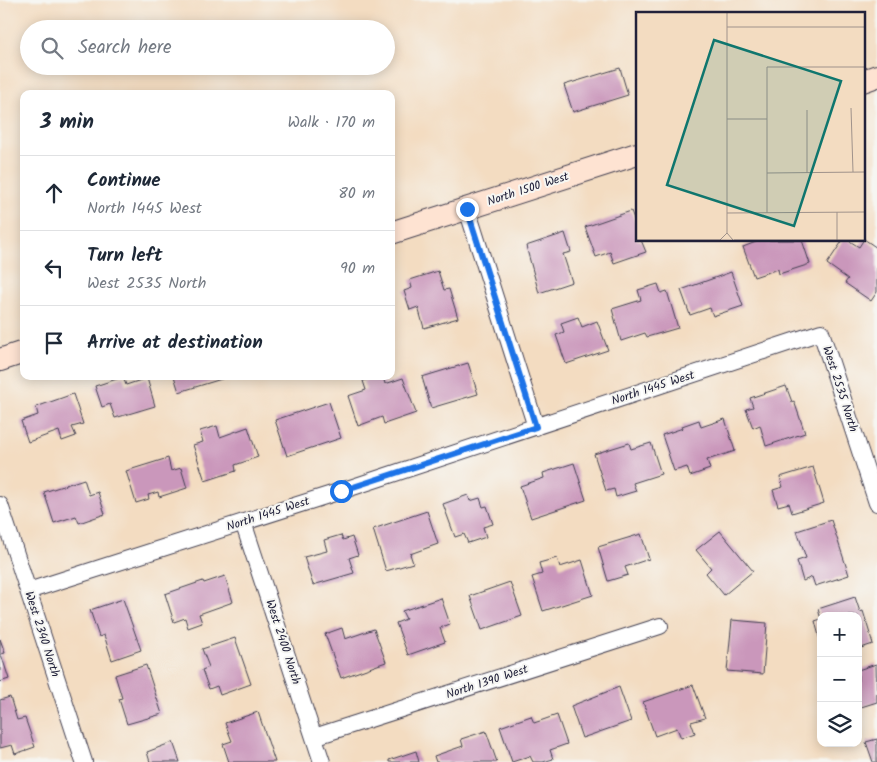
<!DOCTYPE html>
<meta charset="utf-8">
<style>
:root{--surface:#fff;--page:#f2f2f3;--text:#1f2937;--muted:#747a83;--line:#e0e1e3}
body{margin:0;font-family:Kalam,sans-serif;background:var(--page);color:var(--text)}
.controls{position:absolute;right:15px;bottom:15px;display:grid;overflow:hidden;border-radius:10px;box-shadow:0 2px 12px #0003}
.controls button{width:45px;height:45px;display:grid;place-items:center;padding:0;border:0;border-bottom:1px solid var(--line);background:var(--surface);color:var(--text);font:25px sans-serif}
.stop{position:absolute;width:15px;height:15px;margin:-11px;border:4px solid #1a73e8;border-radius:50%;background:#fff}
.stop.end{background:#1a73e8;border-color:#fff;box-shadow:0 1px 5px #0008}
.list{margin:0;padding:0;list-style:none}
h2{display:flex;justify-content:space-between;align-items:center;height:65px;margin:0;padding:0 20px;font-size:21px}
h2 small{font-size:16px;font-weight:400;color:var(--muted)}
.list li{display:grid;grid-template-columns:32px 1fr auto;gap:15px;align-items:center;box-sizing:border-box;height:75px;padding:0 20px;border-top:1px solid var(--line)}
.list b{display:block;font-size:19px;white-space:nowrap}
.list p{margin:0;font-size:16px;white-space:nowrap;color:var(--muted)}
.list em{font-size:16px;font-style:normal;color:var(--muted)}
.icon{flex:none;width:28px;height:28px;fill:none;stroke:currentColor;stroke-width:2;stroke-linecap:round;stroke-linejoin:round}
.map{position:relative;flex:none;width:877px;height:762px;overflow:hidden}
.search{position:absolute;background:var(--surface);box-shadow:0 2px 12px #0003;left:20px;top:20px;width:375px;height:55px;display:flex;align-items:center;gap:12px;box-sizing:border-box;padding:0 18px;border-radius:28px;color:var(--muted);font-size:19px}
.panel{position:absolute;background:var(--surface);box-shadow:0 2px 12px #0003;left:20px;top:90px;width:375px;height:290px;border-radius:10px}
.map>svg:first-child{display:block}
</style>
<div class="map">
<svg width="877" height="762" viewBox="0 0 877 762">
<rect width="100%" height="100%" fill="#f6f6f2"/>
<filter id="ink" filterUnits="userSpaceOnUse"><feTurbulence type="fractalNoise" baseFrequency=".02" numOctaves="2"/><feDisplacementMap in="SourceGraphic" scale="10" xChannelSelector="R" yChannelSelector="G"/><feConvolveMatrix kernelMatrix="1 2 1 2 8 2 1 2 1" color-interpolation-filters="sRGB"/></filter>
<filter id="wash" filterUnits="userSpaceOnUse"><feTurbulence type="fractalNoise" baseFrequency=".0096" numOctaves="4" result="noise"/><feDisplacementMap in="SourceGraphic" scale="20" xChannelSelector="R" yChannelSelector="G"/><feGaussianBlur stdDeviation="1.12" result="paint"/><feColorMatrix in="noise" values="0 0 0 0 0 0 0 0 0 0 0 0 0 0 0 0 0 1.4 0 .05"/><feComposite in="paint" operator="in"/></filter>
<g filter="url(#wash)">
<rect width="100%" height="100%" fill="#f3dcc1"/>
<g id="blocks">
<path fill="#ca97bb" d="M620 68 628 95 573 112 564 85Z
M631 211 637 227V240H641L646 252 614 263 610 252 596 257 585 227Z
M565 233 571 252 563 254 572 282 539 293 526 246Z
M864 239 877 248V292L871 301 845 283 848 279 827 264 843 240H848L859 247Z
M761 240H802L810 264 779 274 778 269 754 277 743 247Z
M438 271 444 290 449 289 458 318 424 328 418 307 410 310 404 291 412 288 410 280Z
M731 272 743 306 713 316 710 308 690 315 681 290Z
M658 284 661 293 667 291 678 328 647 337 645 333 621 341 612 309 641 300 638 290Z
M578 317 582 327 597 321 608 350 566 364 556 335 564 332 561 323Z
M468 363 478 394 431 408 422 377Z
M174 376H228V377L179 392Z
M377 376H383L385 384 403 378 416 413 384 424 382 417 358 426 348 396 366 390 363 381Z
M123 377 126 385 147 378 155 406 115 418 110 404 102 407 95 386Z
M786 386 792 402 794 401 805 433 766 446 760 425 753 428 746 409 753 407 750 398Z
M73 394 83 424 72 427 76 436 62 441 59 431 28 442 21 421 38 415 36 407Z
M329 402 341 438 287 456 275 420Z
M725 419 735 451 707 460 710 469 690 476 687 467 674 471 662 435 683 428 682 426 699 420 701 427Z
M217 426 220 437 248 427 258 457 235 465 236 471 205 481 193 445 203 442 200 431Z
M629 443 631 449 651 443 661 474 633 483 636 491 616 497 614 489 606 491 594 454Z
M168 458 171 471 181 468 187 488 159 497 158 492 148 495 149 499 136 503 126 471Z
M574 463 586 500 531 518 520 486 544 478 543 473Z
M813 467 824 503 792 513 789 503 778 506 773 490 783 487 780 477Z
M84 479 89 495 98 492 105 514 79 523 76 516 54 523 44 492Z
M468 495 470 501 480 498 483 507 487 506 493 524 483 527 486 537 468 543 464 534 455 537 443 504Z
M427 511 438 544 410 554 413 563 386 571 373 529Z
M831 520 849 575 815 586 812 577 803 581 797 561 806 558 797 531Z
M720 531 753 571 724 595 706 573 711 568 696 550Z
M641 534 649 559 625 567 628 575 608 581 598 547Z
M341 535 343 540 352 537 358 555 349 558 354 573 313 585 304 557 327 551 324 540Z
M557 558 560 567 582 560 593 595 543 611 532 577 542 574 539 563Z
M225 576 233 602 199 614 202 623 188 628 185 618 174 622 165 594 203 581 204 583Z
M510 582 522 616 482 630 470 596Z
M855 597 860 612 863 611 873 644 858 649V616H820L818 609Z
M441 598 450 624 440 628 445 642 408 655 396 623 406 619 402 611Z
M123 599 141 650 112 660 104 635 99 637 90 610Z
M821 619V640H820L815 621Z
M732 620 767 623 763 674 727 671Z
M342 628 345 639 374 629 386 662 341 678 325 634Z
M235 638 251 684 220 695 217 686 209 689 202 670 209 667 202 649Z
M0 639 5 653 1 654 9 679 0 682Z
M876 664 877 702 858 708V670Z
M146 665 162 714 127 724 119 699 122 698 115 675Z
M693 685 705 718 691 722 695 733 681 738 677 728 655 736 643 702Z
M619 687 631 721 582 738 571 706Z
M10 697 17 720 25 718 35 747 15 754 12 745 0 748V700Z
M258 712 275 762H229L223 744 232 741 225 723Z
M557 715 567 744 550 750 553 759 543 762H533L530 756 512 762 500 727 531 716 534 723Z
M486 731 497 762H436L434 756 463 746 461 739Z
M877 739V762H873L866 742Z
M173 742 180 762H150L147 752Z
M416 751 419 762H389V760Z"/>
</g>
</g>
<g filter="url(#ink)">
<use href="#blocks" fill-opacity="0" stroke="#413e4f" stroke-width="1"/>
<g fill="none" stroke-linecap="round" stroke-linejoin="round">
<defs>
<path id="street" d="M467 209 536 427
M0 505 84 762
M243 522 322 762
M28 591 341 491 821 332 877 503
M314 737 660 626"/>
<path id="secondary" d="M863 81 877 76
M391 233 637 154
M0 360 24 352"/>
</defs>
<use href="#street" stroke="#413e4f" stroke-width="18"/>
<use href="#secondary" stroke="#413e4f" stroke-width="24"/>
<use href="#street" stroke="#fff" stroke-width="16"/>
<use href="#secondary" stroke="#fee3d2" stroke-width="22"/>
</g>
</g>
<g fill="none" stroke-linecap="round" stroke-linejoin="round" filter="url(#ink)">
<path stroke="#1a73e8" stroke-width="6" d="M341 491 536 427 467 209"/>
</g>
<g text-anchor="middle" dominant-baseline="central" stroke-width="4" stroke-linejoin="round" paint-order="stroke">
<g font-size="12" fill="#22223b" stroke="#f6f6f2">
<text transform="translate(528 189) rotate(-18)">North 1500 West</text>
<text transform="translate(653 388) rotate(-18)">North 1445 West</text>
<text transform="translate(840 389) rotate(72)">West 2535 North</text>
<text transform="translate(268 514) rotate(-18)">North 1445 West</text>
<text transform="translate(42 634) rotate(72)">West 2340 North</text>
<text transform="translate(283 642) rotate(72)">West 2400 North</text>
<text transform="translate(487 682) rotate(-18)">North 1390 West</text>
</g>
</g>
<g transform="translate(636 12)">
<rect width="229" height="229" fill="#f3dcc1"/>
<path fill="none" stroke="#9f928b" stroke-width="1" d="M91 15H229M215 96 217 160M91 107H131M131 161 229 160M171 161V98M201 200V228M91 201 229 200M131 201V55H229M91 221V0M0 228H84M84 228 91 221 97 228M98 228H229"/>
<path fill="#0f766e" fill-opacity="0.15" stroke="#0f766e" stroke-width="2.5" d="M78 28 205 69 158 214 31 173Z"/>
<rect width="229" height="229" fill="none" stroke="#22223b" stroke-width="2.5"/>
</g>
</svg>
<div class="controls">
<button>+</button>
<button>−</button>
<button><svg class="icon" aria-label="layers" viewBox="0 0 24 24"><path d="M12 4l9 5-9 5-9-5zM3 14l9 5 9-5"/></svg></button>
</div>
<div class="stop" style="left:341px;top:491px"></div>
<div class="stop end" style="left:467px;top:209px"></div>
<div class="search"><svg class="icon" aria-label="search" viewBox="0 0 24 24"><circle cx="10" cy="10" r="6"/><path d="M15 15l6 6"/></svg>Search here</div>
<section class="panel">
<h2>3 min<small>Walk · 170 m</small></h2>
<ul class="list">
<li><svg class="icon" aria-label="ahead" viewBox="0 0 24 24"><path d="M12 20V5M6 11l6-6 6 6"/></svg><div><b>Continue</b><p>North 1445 West</p></div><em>80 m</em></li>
<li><svg class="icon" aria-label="left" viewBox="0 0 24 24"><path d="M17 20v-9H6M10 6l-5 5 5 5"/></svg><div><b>Turn left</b><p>West 2535 North</p></div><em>90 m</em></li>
<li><svg class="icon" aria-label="arrive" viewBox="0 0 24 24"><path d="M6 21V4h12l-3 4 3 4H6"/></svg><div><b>Arrive at destination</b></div></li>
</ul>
</section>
</div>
